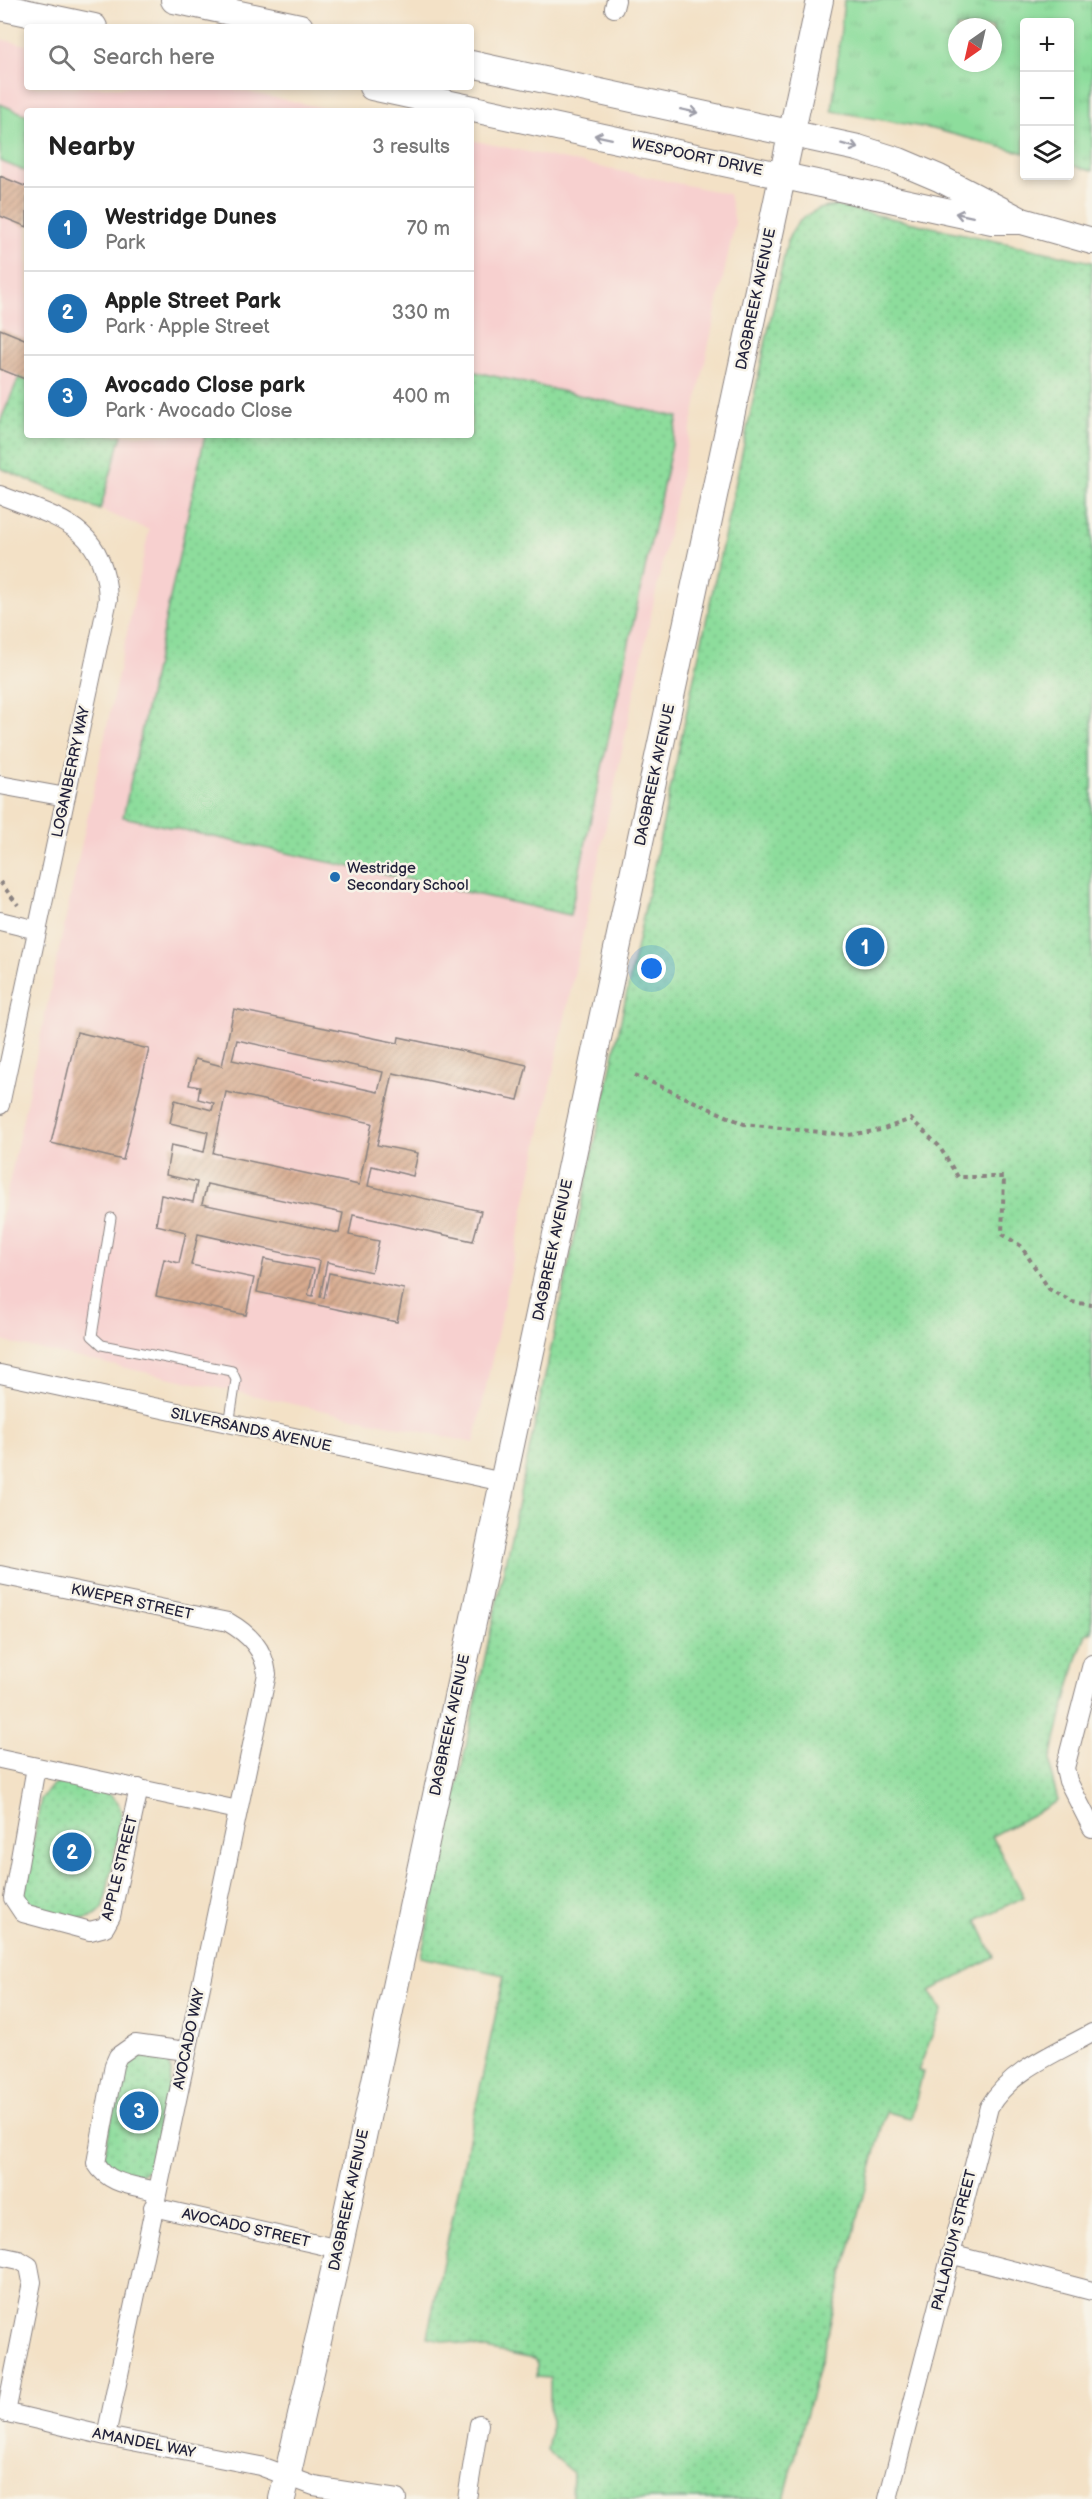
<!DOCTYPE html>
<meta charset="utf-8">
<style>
:root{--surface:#fff;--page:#f2f2f2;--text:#222;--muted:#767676;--line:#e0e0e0;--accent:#1f6fb2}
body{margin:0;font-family:"Balsamiq Sans",sans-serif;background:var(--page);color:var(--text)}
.controls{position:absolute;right:18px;top:18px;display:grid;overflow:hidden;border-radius:6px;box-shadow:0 3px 9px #0003}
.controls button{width:54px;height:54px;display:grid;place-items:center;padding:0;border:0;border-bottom:2px solid var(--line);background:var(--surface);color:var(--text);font:30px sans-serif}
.compass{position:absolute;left:948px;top:18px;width:54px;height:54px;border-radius:50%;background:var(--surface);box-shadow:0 3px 9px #0003;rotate:214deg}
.you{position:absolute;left:652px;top:969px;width:21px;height:21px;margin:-15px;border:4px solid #fff;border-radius:50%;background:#1a73e8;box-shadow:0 0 0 9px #1a73e833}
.badge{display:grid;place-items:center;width:39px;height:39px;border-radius:50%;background:var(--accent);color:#fff;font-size:20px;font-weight:700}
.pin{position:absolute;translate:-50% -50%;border:3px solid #fff;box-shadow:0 2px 6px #0006}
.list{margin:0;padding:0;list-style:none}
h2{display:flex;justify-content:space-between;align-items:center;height:78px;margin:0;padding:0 24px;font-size:26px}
h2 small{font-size:20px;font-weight:400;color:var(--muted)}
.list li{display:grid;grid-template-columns:39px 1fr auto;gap:18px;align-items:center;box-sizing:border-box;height:84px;padding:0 24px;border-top:2px solid var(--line)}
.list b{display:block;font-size:22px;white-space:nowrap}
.list p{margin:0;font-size:20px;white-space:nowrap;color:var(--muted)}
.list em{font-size:20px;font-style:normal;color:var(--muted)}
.icon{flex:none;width:33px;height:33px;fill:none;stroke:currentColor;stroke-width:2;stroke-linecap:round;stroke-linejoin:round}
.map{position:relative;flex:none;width:1092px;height:2499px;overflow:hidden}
.search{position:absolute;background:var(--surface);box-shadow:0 3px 9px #0003;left:24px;top:24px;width:450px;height:66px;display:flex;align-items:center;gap:15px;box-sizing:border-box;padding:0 21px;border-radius:6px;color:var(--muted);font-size:22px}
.panel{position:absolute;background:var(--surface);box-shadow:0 3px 9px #0003;left:24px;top:108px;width:450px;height:330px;border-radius:6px}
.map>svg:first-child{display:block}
</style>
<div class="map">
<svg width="1092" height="2499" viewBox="0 0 1092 2499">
<defs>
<pattern id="grass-tufts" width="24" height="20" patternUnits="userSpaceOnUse" patternTransform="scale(1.5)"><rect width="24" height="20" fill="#8ddd9c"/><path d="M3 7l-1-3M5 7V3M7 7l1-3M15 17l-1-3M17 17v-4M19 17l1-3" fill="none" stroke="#79bd87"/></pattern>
<pattern id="park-dots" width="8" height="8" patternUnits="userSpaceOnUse" patternTransform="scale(1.5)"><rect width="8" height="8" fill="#8ddd9c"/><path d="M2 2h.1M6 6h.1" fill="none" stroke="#79bd87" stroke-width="1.8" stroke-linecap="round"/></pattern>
<pattern id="building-hatch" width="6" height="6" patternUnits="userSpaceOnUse" patternTransform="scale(1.5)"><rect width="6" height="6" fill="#d8ac90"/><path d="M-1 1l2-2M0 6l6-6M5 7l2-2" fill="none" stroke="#af8c77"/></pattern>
</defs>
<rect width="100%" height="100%" fill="#f7f3e8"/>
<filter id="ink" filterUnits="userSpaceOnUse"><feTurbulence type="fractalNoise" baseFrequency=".0167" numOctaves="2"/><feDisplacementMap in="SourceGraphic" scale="12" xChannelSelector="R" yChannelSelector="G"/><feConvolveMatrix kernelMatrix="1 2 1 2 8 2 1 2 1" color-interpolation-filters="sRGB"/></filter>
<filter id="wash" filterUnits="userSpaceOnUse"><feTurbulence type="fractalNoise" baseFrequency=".008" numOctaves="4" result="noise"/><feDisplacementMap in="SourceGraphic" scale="24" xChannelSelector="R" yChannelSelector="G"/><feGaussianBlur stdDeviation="1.35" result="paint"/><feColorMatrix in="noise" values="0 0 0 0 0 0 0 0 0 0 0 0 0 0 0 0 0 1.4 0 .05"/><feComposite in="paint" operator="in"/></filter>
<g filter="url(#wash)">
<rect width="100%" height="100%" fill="#f3e1c6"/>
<path fill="#f7d0cf" d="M0 39 27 45V87H224L337 111H27V435H471V140L729 194 735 222 474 1443 5 1342 0 1334V1225L149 530 0 468Z"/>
<path fill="url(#grass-tufts)" stroke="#58806c" stroke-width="1.5" fill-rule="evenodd" d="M844 0H1092V171L1070 165V22H1024V153L933 129 832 111ZM957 27H993V63H957Z"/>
<path fill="url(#park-dots)" stroke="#58806c" stroke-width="1.5" d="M835 206 1092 262V1631L1086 1634 1076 1662 1051 1758 1052 1777 1058 1801 992 1836 1024 1897 977 1920 994 1957 930 1991 942 2010 918 2071 923 2072 911 2118 886 2112 784 2499H572L573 2473 547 2451 550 2434V2378L537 2377V2364L534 2359 427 2337 504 1975 421 1957 787 242C795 220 811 208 835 206Z
M471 371 678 417 570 915 123 817 205 435H471Z
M19 377 27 380V435H122L100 510 0 468V422Z
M57 1783C80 1781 119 1789 122 1815L104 1906C88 1931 54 1913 31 1907L23 1896 41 1799 51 1787Z
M137 2052C154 2053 167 2054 172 2073L152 2164C142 2179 125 2177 111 2168L104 2156 123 2064Z"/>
<path fill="#8ddd9c" stroke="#58806c" stroke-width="1.5" d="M0 104 27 115V172L0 161Z"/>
<g id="blocks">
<path fill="url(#building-hatch)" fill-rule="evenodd" d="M0 176 27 187V227L0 216Z
M0 329 27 340V380L0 369Z
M234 1009 398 1043 399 1037 527 1065 518 1100 393 1073 377 1145 418 1153 413 1176 372 1166 368 1186 481 1211 473 1241 353 1215 349 1235 379 1241 373 1267 371 1272 327 1262 320 1297 324 1298 329 1273 404 1289 397 1322 257 1292 264 1259 314 1269 308 1295 313 1296 320 1261 198 1234 191 1265 254 1278 246 1315 156 1296 164 1259 179 1263 186 1232 156 1225 161 1195 193 1202 197 1182 166 1175 171 1145 204 1152 208 1132 170 1123 175 1100 212 1110 214 1103 198 1099 200 1087 189 1085 195 1059 222 1066ZM237 1040 383 1072 378 1092 232 1060ZM226 1092 372 1123 359 1185 213 1153ZM207 1184 343 1213 339 1233 202 1204Z
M77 1032 149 1049 123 1160 51 1143Z"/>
</g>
</g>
<g filter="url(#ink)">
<use href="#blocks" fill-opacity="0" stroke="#8a8280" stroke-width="1.5"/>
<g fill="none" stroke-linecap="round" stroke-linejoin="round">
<defs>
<path id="lane" d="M111 1218 92 1336 102 1345 232 1371 236 1380 229 1425"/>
<path id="street" d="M614 8 616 0
M0 495C58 518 105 526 108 599L0 1105
M0 785 66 797
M0 921 37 930
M0 1374 503 1482
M0 1575 228 1622C249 1634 264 1649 267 1674L106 2436
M1092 1664 1065 1768 1068 1781 1092 1828
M0 1759 238 1810
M36 1767 13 1898 23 1913 90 1931 105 1927 111 1916 139 1788
M156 2191C133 2185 109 2185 96 2163L114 2065 118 2056 135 2044 186 2051
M153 2207 339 2249
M950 2254 1092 2291
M0 2256 19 2260 29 2266 32 2282 6 2413
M0 2411 106 2436 260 2466 314 2486 397 2499
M467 2499 479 2424
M888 2499 989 2107C1011 2070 1056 2053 1092 2033"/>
<path id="secondary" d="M174 0 300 27
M0 7 94 27
M471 64 858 148 899 161 939 178 1022 221 1092 241
M372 87 992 221H1022
M282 2499 339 2249 820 0"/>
</defs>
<use href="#lane" stroke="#8a8280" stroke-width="11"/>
<use href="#street" stroke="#8a8280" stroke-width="20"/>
<use href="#secondary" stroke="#8a8280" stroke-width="28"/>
<path stroke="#8a8280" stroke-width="4" stroke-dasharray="4.5 4.5" stroke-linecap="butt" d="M0 882 18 905
M635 1075 744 1124 848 1135 881 1130 911 1119 939 1146 958 1177H1004L1002 1234 1021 1246 1049 1289 1072 1302 1092 1305"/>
<use href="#lane" stroke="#fff" stroke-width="9"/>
<use href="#street" stroke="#fff" stroke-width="18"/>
<use href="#secondary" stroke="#fff" stroke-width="26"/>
</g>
<defs><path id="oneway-shaft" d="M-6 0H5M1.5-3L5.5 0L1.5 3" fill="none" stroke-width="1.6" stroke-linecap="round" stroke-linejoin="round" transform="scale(1.5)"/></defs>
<g stroke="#9c9ca7">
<use href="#oneway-shaft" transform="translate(689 111) rotate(12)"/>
<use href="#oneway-shaft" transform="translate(603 137) rotate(-168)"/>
<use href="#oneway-shaft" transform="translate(850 146) rotate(15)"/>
<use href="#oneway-shaft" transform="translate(964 215) rotate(-168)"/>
</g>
</g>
<circle fill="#1f6fb2" stroke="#f7f3e8" stroke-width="2" cx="335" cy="877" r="6"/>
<g text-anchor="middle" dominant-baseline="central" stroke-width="5" stroke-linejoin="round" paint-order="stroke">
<g font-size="15" fill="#22223b" stroke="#f7f3e8">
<text transform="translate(697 157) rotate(12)">WESPOORT DRIVE</text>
<text transform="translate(756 299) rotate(-78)">DAGBREEK AVENUE</text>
<text transform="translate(71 772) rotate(-78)">LOGANBERRY WAY</text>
<text transform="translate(655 775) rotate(-78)">DAGBREEK AVENUE</text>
<text transform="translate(553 1250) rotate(-78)">DAGBREEK AVENUE</text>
<text transform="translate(251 1430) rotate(12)">SILVERSANDS AVENUE</text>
<text transform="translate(132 1602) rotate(12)">KWEPER STREET</text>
<text transform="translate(450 1725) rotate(-78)">DAGBREEK AVENUE</text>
<text transform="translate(120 1868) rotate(-76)">APPLE STREET</text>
<text transform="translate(189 2039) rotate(-78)">AVOCADO WAY</text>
<text transform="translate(349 2200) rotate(-78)">DAGBREEK AVENUE</text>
<text transform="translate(246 2228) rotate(13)">AVOCADO STREET</text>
<text transform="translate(954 2240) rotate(-76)">PALLADIUM STREET</text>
<text transform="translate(144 2443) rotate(11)">AMANDEL WAY</text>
</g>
<g font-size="15" fill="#22223b" stroke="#f7f3e8" text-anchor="start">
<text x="347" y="868">Westridge<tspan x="347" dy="17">Secondary School</tspan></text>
</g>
</g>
</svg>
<div class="controls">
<button>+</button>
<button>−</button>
<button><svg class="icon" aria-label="layers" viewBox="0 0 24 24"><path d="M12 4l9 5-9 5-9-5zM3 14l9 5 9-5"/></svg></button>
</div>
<svg class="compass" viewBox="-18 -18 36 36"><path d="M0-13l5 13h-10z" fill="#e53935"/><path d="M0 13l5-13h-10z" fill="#767676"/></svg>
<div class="you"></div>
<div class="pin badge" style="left:865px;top:947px">1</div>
<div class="pin badge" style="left:72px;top:1852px">2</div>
<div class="pin badge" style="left:139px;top:2111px">3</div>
<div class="search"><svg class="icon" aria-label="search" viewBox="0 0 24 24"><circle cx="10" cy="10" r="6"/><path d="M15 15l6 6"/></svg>Search here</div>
<section class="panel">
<h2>Nearby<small>3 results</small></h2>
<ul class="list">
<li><span class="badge">1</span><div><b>Westridge Dunes</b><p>Park</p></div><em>70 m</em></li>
<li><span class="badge">2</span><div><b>Apple Street Park</b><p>Park · Apple Street</p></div><em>330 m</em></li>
<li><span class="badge">3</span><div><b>Avocado Close park</b><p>Park · Avocado Close</p></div><em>400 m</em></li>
</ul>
</section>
</div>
